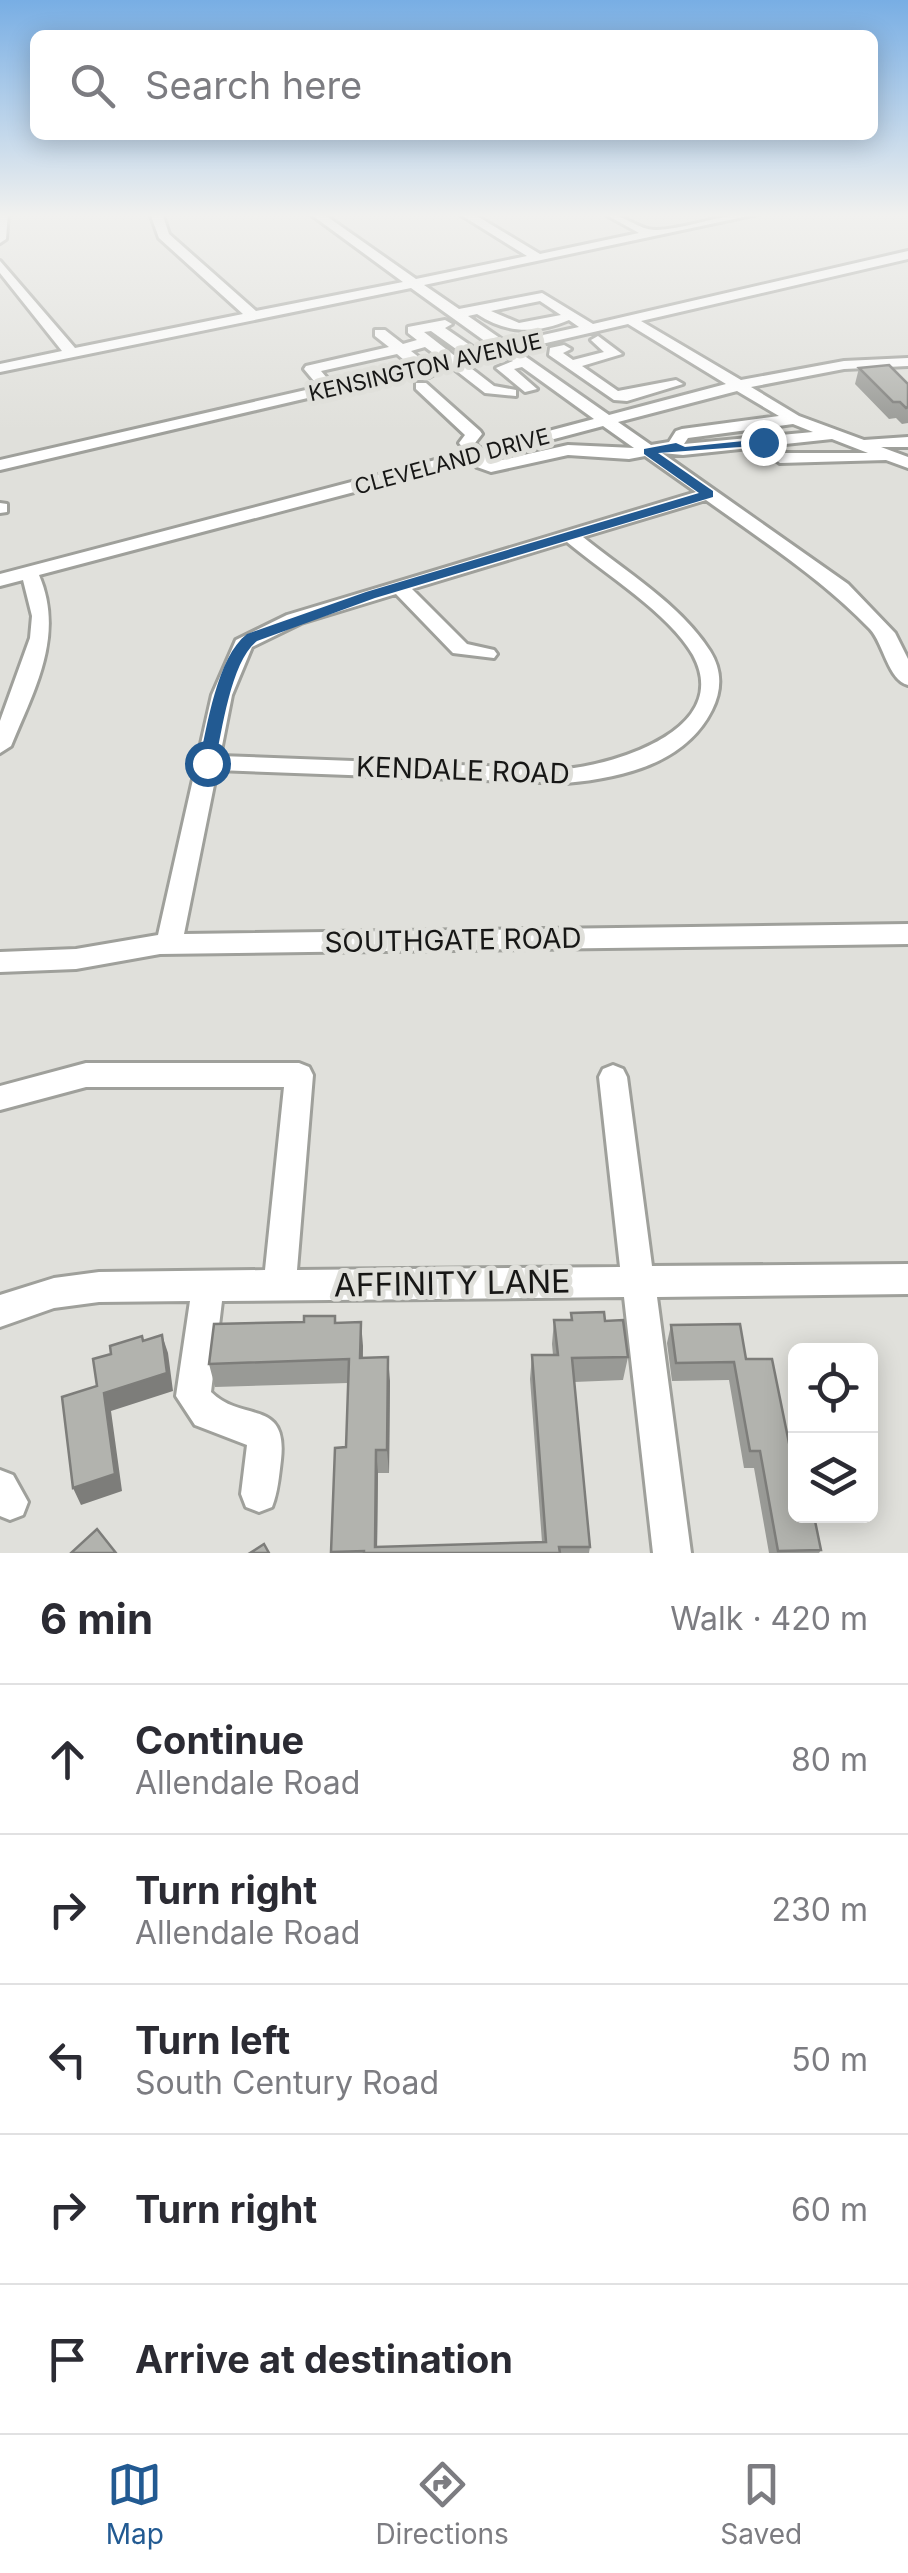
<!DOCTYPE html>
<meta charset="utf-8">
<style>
:root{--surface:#fff;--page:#f7f7f7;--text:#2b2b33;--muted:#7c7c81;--line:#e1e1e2;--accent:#225a92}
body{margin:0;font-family:Inter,sans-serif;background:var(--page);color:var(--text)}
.controls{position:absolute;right:30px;bottom:30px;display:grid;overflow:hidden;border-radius:15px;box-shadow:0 5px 25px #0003}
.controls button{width:90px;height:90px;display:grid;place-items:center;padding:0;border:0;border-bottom:2px solid var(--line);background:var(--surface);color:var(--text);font:50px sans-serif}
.stop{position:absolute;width:30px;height:30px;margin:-22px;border:8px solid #225a92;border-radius:50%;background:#fff}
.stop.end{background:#225a92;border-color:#fff;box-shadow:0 2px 10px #0008}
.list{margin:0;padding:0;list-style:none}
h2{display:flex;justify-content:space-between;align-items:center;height:130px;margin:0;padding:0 40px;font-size:42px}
h2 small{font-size:32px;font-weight:400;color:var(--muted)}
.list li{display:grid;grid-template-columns:65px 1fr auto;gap:30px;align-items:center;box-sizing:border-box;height:150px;padding:0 40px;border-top:2px solid var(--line)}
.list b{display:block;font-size:38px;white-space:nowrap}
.list p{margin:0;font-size:32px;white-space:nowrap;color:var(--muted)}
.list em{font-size:32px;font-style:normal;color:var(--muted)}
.icon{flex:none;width:55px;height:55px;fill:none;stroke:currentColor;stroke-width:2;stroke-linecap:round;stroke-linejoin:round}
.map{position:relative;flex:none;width:908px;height:1553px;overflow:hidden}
.search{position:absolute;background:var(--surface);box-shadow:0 5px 25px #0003;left:30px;right:30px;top:30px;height:110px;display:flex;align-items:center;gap:25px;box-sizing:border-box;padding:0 35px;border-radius:15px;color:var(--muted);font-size:38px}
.sheet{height:880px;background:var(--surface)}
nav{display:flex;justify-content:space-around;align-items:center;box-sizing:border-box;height:140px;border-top:2px solid var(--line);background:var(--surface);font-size:28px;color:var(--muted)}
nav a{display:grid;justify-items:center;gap:5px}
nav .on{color:var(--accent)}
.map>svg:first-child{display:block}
</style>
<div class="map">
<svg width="908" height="1553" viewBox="0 0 908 1553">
<rect width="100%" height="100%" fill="#e0e0db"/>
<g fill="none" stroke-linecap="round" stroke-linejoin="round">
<defs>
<path id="minor" d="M0 213H8L6 239 0 243Z
M150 213H162L169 234 256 311 403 282 309 213H322L416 279 527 256 458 213H472L540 254 639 233 603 213C623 213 639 231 657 230 692 228 726 212 762 213L424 285 459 309 542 293 593 324 908 251V259L641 321 741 380 844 361 908 358V366L844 369 751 387 799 416 864 440 908 437V447H881L908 457V468L886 460 780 463 759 447 683 455 662 453 848 584 895 633 908 659V685C888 680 884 644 870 629 822 579 763 541 706 500L583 537C626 572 680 604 710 651 722 670 722 690 712 710 685 764 621 778 566 783L217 770 184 934 908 924V944L160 954 76 969 0 972V952L76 949 158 935 212 695 236 640 287 615 696 492 645 456 629 459 568 455 491 472 477 467 472 461 39 575C65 636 34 690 11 746L0 753V721L30 638 32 616 23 580 0 586V574L466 452 459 443 465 435 416 389V383H426L480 431 482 434 475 443 480 449 594 419 522 367 514 369 537 389 525 392 496 368 513 361 502 353 463 362 494 386 516 390V396L485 393 449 365 433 369 436 373 429 377 419 372 0 470V460L319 387 304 369 306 366 389 347 375 336V330H385L403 344 417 340 408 333V327L445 320 452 324 445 328 477 350 493 347 411 288 0 372V364L62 351 0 273V261L75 348 243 314 159 238ZM540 301 561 315 519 323 491 311ZM477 314C507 334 536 334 569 320L579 327 507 343 468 316ZM628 324 726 384 609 415 516 350ZM431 331 463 354 455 356 424 332ZM425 347 441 359 425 362 411 351ZM397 354 411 366 332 384 321 371ZM737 391 779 416 682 429 676 431 669 442 651 445 618 422ZM793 424 813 432 684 444 688 438ZM603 426 634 448 568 445 492 462 486 457ZM832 439 868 453H784L776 445ZM567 542C605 574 669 613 693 655 733 729 616 764 566 769L220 756 232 695 252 647 301 623 396 594 453 653 494 658 497 654 494 650 467 644 412 589Z
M598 336 622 354 582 366 618 391 676 380 683 384 627 401 614 400 549 355 550 348 564 345 571 349 563 353 573 360 604 352 591 340Z
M0 503 7 504V512L0 513Z
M86 1063H299L309 1067 313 1075 297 1270 620 1267 599 1077 603 1069 613 1065 623 1069 627 1077 652 1266 908 1264V1294L657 1297 691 1553H653L624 1297 222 1301 211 1392C242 1423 288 1398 281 1460 279 1476 278 1492 272 1507L259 1512 246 1507 241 1494 247 1445 195 1425 176 1396 190 1301 99 1302 54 1308 0 1327V1295L54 1278 99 1272 265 1270 284 1087H86L0 1110V1086Z
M0 1470 13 1475 28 1502 23 1515 10 1520 0 1516Z"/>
</defs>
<use href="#minor" stroke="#9fa09b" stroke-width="6"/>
<use href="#minor" fill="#fff" fill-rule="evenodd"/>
</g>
<path fill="#999a96" d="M859 368 908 384V423L902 424 896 418 889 419 855 384Z
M571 1313 605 1321 628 1357 623 1380 574 1382 590 1547 589 1553H332L335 1448 346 1447 348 1383 215 1387 209 1364 336 1323 363 1346V1358L390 1381 389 1473H378L377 1547 542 1542 530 1379 532 1355H553L552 1344 554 1320H571Z
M671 1325 746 1359 790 1448 821 1550 819 1553H769L754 1468H744L729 1380 672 1381 667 1343Z"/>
<path fill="#7d7d7a" d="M361 1322 363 1346 362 1382 360 1358Z
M162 1335 168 1353 173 1391 111 1411 122 1491 81 1505 73 1488 104 1393Z
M388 1357 390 1381 389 1473 387 1450Z
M376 1450 378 1473 377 1553 375 1547Z"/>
<path fill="#b2b3ae" stroke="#7d7d7a" stroke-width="2.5" d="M889 365 908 384V407L906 408 900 402H893L859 368Z
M604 1312 605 1321 623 1320 628 1357 572 1358 590 1547H559L560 1553H364V1551L331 1552 335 1448 346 1447 349 1359 209 1364 214 1324 304 1322V1316H335V1323L361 1322 360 1358 388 1357 387 1450H376L375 1547 546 1542 532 1355H558L554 1320H572L571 1313Z
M740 1324 746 1359H772L790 1448H796V1516H814L821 1550 778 1551 760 1451H750L734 1362 676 1363 671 1325Z
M162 1335 167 1373 104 1393 115 1474 73 1488 62 1397 97 1386 93 1359 111 1354 110 1346 142 1336 143 1341Z
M97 1529 116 1553H71Z
M264 1544 269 1553H250Z"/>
<linearGradient id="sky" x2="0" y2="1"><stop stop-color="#78aee4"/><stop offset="0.5" stop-color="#f1f1ef"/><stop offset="1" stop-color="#f1f1ef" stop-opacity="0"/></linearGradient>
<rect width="908" height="430" fill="url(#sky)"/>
<path fill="#225a92" d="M763 439 767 445 658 453 713 491V497L375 598 257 641C231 661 222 731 215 763L207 768 199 763C207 727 217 657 247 634L366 592 699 493 644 454V449L676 443 685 447Z"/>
<g text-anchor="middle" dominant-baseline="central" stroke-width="10" stroke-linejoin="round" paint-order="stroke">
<g font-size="22" fill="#171716" stroke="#e0e0db">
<text transform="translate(425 367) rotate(-13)">KENSINGTON AVENUE</text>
<text transform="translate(452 461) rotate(-15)">CLEVELAND DRIVE</text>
</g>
<g font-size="28" fill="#171716" stroke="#e0e0db">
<text transform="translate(463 770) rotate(2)">KENDALE ROAD</text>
<text transform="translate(453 940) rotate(-1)">SOUTHGATE ROAD</text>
</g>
<g font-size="32" fill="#171716" stroke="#e0e0db">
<text transform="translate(452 1283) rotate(-1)">AFFINITY LANE</text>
</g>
</g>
</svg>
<div class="controls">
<button><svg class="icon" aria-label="locate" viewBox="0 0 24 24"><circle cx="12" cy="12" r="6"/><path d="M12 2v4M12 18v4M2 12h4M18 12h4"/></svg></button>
<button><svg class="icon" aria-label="layers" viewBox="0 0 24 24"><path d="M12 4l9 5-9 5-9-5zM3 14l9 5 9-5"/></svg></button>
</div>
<div class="stop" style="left:207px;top:763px"></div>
<div class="stop end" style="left:763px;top:442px"></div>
<div class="search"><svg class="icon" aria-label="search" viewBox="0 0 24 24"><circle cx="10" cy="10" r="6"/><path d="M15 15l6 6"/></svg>Search here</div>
</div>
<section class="sheet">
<h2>6 min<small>Walk · 420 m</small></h2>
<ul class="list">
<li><svg class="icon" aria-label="ahead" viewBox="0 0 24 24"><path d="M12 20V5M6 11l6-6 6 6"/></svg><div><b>Continue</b><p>Allendale Road</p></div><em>80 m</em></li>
<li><svg class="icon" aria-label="right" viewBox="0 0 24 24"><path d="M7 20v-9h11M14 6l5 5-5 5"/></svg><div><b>Turn right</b><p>Allendale Road</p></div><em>230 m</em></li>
<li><svg class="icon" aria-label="left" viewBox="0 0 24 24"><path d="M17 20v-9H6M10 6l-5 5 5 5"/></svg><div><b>Turn left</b><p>South Century Road</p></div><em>50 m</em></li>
<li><svg class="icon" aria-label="right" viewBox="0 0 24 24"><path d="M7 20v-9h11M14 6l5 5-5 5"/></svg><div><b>Turn right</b></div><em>60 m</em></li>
<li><svg class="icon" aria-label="arrive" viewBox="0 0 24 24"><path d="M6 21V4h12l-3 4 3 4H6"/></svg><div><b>Arrive at destination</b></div></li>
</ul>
</section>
<nav>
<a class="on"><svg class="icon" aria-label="map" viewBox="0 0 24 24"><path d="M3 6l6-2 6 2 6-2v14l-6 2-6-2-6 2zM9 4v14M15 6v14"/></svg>Map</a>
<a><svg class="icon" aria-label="directions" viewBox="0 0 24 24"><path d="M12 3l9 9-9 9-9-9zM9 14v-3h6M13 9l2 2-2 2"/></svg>Directions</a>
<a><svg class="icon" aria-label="saved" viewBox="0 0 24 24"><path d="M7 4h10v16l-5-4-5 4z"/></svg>Saved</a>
</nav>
